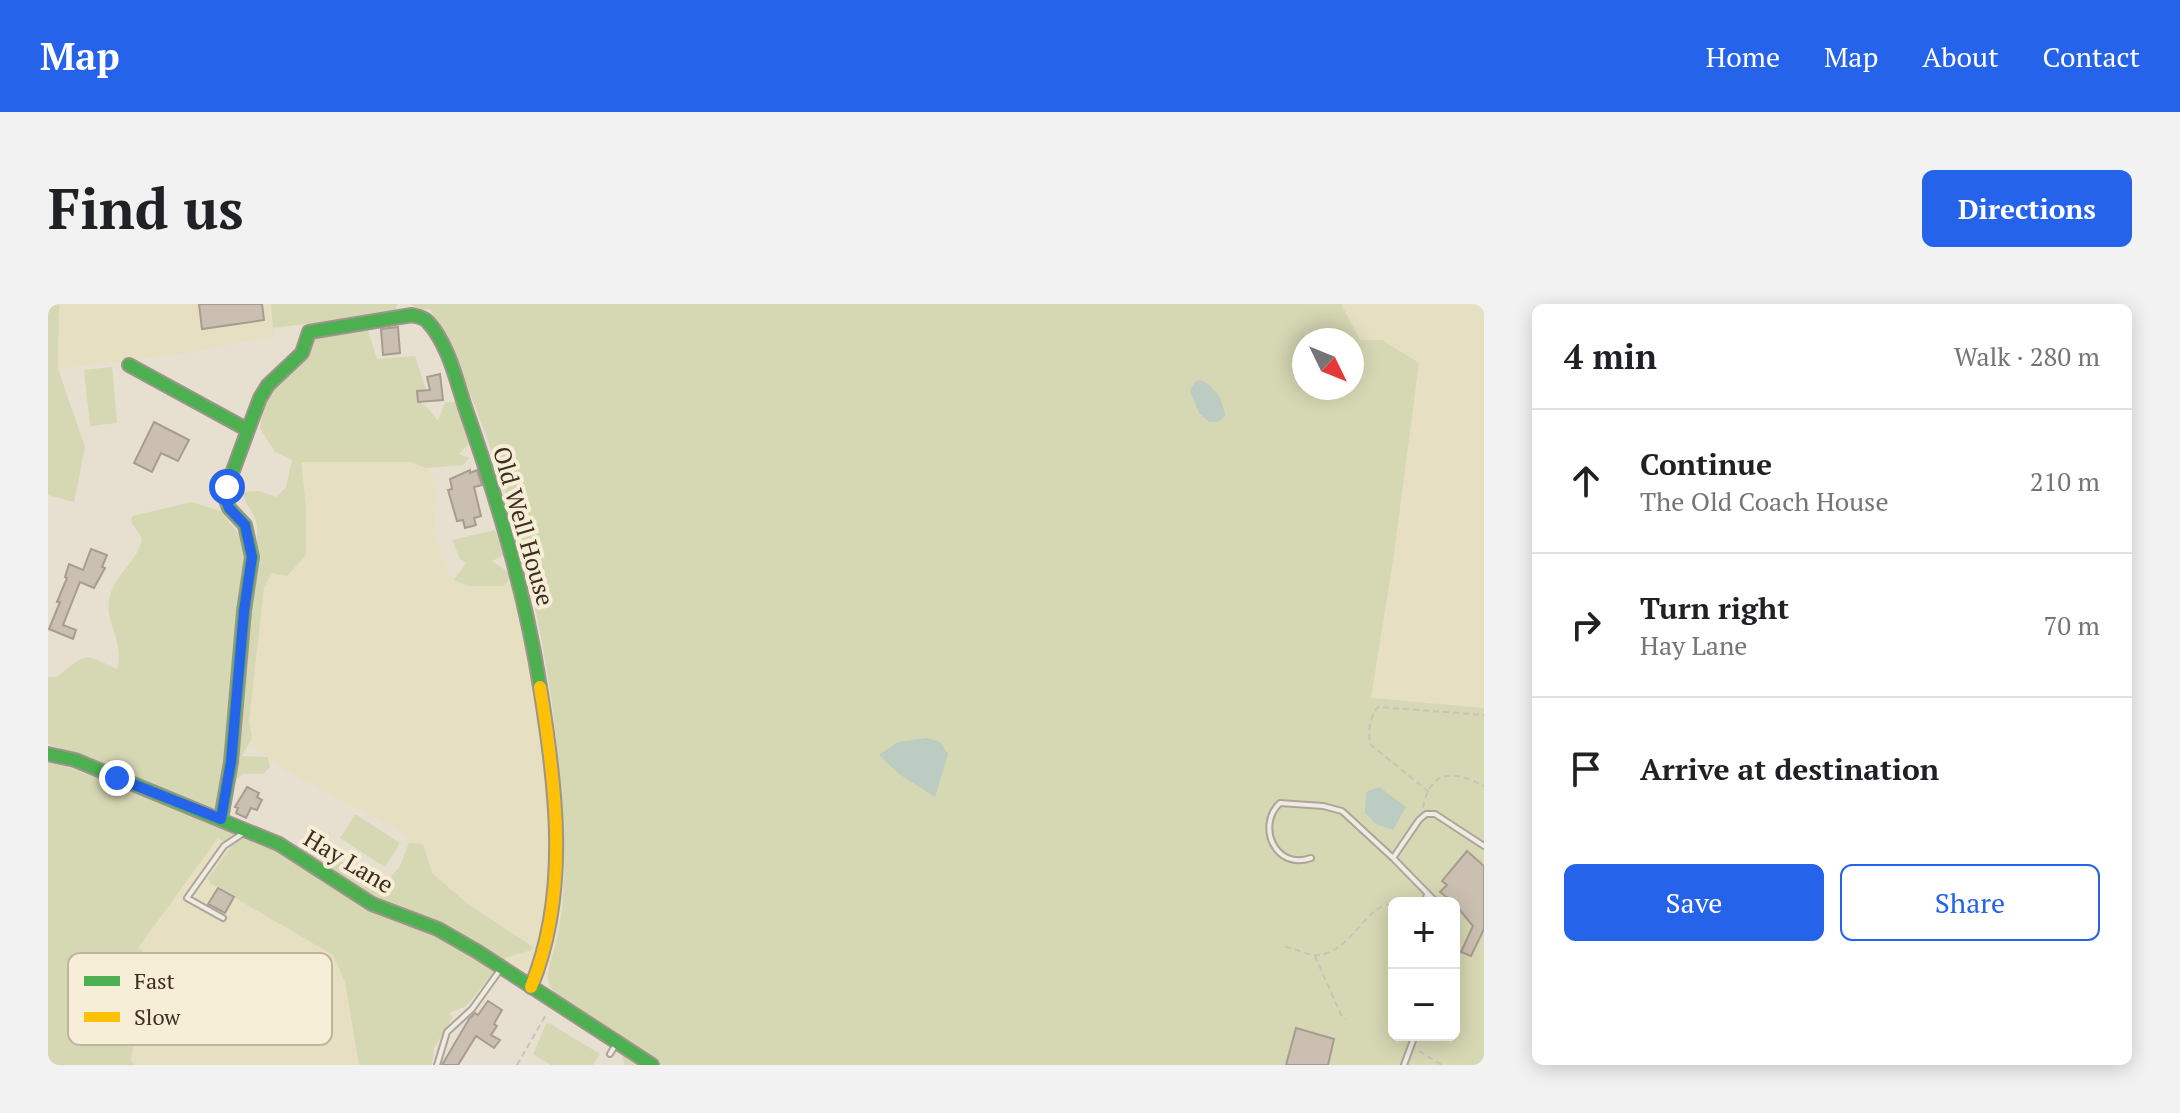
<!DOCTYPE html>
<meta charset="utf-8">
<style>
:root{--surface:#fff;--page:#f2f2f2;--text:#202124;--muted:#757577;--line:#e0e0e0;--accent:#2563eb}
body{margin:0;font-family:"PT Serif",serif;background:var(--page);color:var(--text)}
.controls{position:absolute;right:24px;bottom:24px;display:grid;overflow:hidden;border-radius:12px;box-shadow:0 4px 20px #0003}
.controls button{width:72px;height:72px;display:grid;place-items:center;padding:0;border:0;border-bottom:2px solid var(--line);background:var(--surface);color:var(--text);font:40px sans-serif}
.compass{position:absolute;left:1244px;top:24px;width:72px;height:72px;border-radius:50%;background:var(--surface);box-shadow:0 4px 20px #0003;rotate:133deg}
.stop{position:absolute;width:24px;height:24px;margin:-18px;border:6px solid #2563eb;border-radius:50%;background:#fff}
.stop.end{background:#2563eb;border-color:#fff;box-shadow:0 2px 8px #0008}
.list{margin:0;padding:0;list-style:none}
h2{display:flex;justify-content:space-between;align-items:center;height:104px;margin:0;padding:0 32px;font-size:34px}
h2 small{font-size:26px;font-weight:400;color:var(--muted)}
.list li{display:grid;grid-template-columns:52px 1fr auto;gap:24px;align-items:center;box-sizing:border-box;height:144px;padding:0 32px;border-top:2px solid var(--line)}
.list b{display:block;font-size:30px;white-space:nowrap}
.list p{margin:0;font-size:26px;white-space:nowrap;color:var(--muted)}
.list em{font-size:26px;font-style:normal;color:var(--muted)}
.actions{display:flex;gap:16px;padding:24px 32px}
.actions a{flex:1;padding:18px 0;border:2px solid var(--accent);border-radius:12px;text-align:center;font-size:28px;color:var(--accent)}
.actions .main{background:var(--accent);color:#fff}
.icon{flex:none;width:44px;height:44px;fill:none;stroke:currentColor;stroke-width:2;stroke-linecap:round;stroke-linejoin:round}
.map{position:relative;flex:none;width:1436px;height:761px;overflow:hidden;border-radius:12px}
header{display:flex;align-items:center;gap:48px;box-sizing:border-box;height:112px;padding:0 40px;background:var(--accent);color:#fff}
header strong{font-size:38px}
nav{display:flex;gap:44px;margin-inline-start:auto;font-size:28px}
.intro{display:flex;align-items:center;justify-content:space-between;box-sizing:border-box;height:192px;padding:0 48px}
h1{margin:0;font-size:56px}
.button{padding:20px 36px;border-radius:12px;background:var(--accent);color:#fff;font-size:28px;font-weight:700}
main{display:flex;gap:48px;padding:0 48px}
aside{flex:1;background:var(--surface);border-radius:12px;box-shadow:0 4px 20px #0003}
.map>svg:first-child{display:block}
</style>
<header>
<strong>Map</strong>
<nav><a>Home</a><a>Map</a><a>About</a><a>Contact</a></nav>
</header>
<div class="intro"><h1>Find us</h1><a class="button">Directions</a></div>
<main>
<div class="map">
<svg width="1436" height="761" viewBox="0 0 1436 761">
<rect width="100%" height="100%" fill="#e7e0d1"/>
<path fill="#e6dfc2" d="M11 0H223L226 32 140 49 10 65Z
M1293 0H1436V404L1322 395 1346 250 1371 59 1312 37Z
M252 158H364L378 164 387 176 390 193 385 221 401 271 408 273 407 276 421 282H456L464 271 474 301 494 416 490 429 491 438 496 445 502 536 503 602 489 655 481 664 471 666 457 656 459 653 484 647 461 625 420 600 383 569 375 540 361 539 354 528 234 465 205 442 201 417 216 283 258 202Z
M170 534 183 542 160 574 162 579 285 651 297 678 311 761H87L83 757 85 743 107 689 97 672 98 650 90 644Z"/>
<path fill="#d6d7b3" fill-rule="evenodd" d="M0 0H11L10 65 37 143 26 198 0 191Z
M223 0H350L346 9 225 24Z
M362 0H1293L1312 36H1334L1371 59 1346 250 1323 394 1436 404V761H577L573 750 579 736C561 725 507 698 501 680 497 668 505 651 508 639 518 597 516 555 514 512 507 345 461 153 382 5L371 6ZM1256 36H1304V84H1256ZM1346 599H1406V731H1346Z
M318 20 329 55 367 52 378 85 370 88 369 96 379 103 390 117 397 98H410L423 138 411 150 421 154 415 161 378 164 363 158H253L258 202V251L239 272 224 269 216 283 201 417 204 434 194 452 220 453 222 463 215 470H194L173 493 175 519 241 551 262 542 274 544 320 576 339 577 352 562 361 539 375 540 384 569 420 600 484 642V646L459 653 417 703 401 709 405 713 386 744 384 761H311L297 678 285 651 162 579 160 574 183 543 170 534 90 644 98 650 97 672 107 688 85 743 83 757 87 761H0V456L63 479 67 465 0 440V373H9C40 348 34 349 69 365 77 338 57 319 61 296 65 271 90 259 94 234L83 218 84 212 144 198 172 207 190 229 202 258 201 302C204 283 212 235 208 217 205 207 196 199 194 188L211 187 229 193 238 183 244 156 227 148 212 124 218 92 265 28Z
M64 63 69 119 42 122 36 66Z
M447 226 456 251 444 257 464 271 456 282H421L406 276 418 259 412 255 404 236Z
M307 510 352 539 337 563 292 534Z
M501 719 552 750 545 761H503L485 750 498 720Z"/>
<path fill="#bcccc2" d="M1152 76C1166 81 1176 97 1177 112L1170 118H1161L1151 109 1142 86 1147 78Z
M879 434 892 438 900 450 887 493 851 470 831 451 850 438Z
M1331 483 1358 503 1345 526 1328 520 1317 509 1318 488Z"/>
<path fill="#cbbfb2" stroke="#a89c90" stroke-width="2" d="M151 0H214L216 16 154 25Z
M350 23 352 49 335 51 333 25Z
M392 70 395 96 370 98 369 87 382 86 379 73Z
M106 118 141 136 130 157 113 149 104 168 86 159Z
M422 166V169L429 166 434 181 426 183 433 212 426 214 428 221 417 224 415 216 409 217 400 186 404 185 402 175Z
M43 245 59 251 54 263 57 264 46 284 32 278 15 321 28 326 25 335 1 325 12 298H9L19 274 17 273 21 260 35 266Z
M199 483 211 489 209 493 214 496 209 506 203 504 198 514 188 509 190 504 187 503Z
M1419 547 1436 562V625L1423 652 1413 648 1425 622 1406 599 1392 588 1399 581 1394 577Z
M170 584 186 593 177 609 160 600Z
M440 697 454 706 446 720 449 722 443 731 452 736 446 744 428 732 410 761H394L421 715 427 709 430 711Z
M1248 724 1286 735 1280 761H1238Z"/>
<g fill="none" stroke-linecap="round" stroke-linejoin="round">
<defs>
<path id="lane" d="M1263 554C1227 567 1208 521 1232 499L1275 502 1294 507 1345 554
M1377 599 1379 590
M1389 599 1345 554 1371 516 1378 510H1387L1436 542
M175 614 139 594 176 542 197 528
M1406 615 1408 617 1406 622
M562 750 568 740
M389 761 399 728 424 705 452 666
M1356 761 1367 731"/>
<path id="fast" d="M81 61 200 126 179 183 178 196 181 204 197 221 204 253 196 307 183 458 173 515
M200 126 212 94 220 81 254 49 261 28 364 11C370 13 376 13 380 18 400 40 408 75 417 103 449 195 477 287 492 383
M0 450 27 456 231 540 324 600 390 625 430 648 604 761"/>
<path id="slow" d="M483 683C522 589 508 481 492 383"/>
</defs>
<use href="#lane" stroke="#ada599" stroke-width="8"/>
<use href="#fast" stroke="#9c958a" stroke-width="16"/>
<use href="#slow" stroke="#9c958a" stroke-width="16"/>
<path stroke="#c8c2b9" stroke-width="2" stroke-dasharray="6 4" stroke-linecap="butt" d="M1381 488 1323 441C1319 431 1322 411 1330 403L1436 411
M1375 504C1382 464 1406 467 1436 482
M1237 643C1247 644 1258 651 1268 651 1304 650 1319 596 1346 601
M1267 652 1293 711 1298 715
M1371 747 1394 761
M469 761 499 709"/>
<use href="#lane" stroke="#efebe3" stroke-width="4"/>
<use href="#fast" stroke="#4caf50" stroke-width="12"/>
<use href="#slow" stroke="#ffc107" stroke-width="12"/>
</g>
<g fill="none" stroke-linecap="round" stroke-linejoin="round">
<path stroke="#2563eb" stroke-width="10" d="M69 474 173 515 183 458 196 307 204 253 197 221 181 204 178 196 179 183"/>
</g>
<g text-anchor="middle" dominant-baseline="central" stroke-width="8" stroke-linejoin="round" paint-order="stroke">
<g font-size="24" fill="#3d2e20" stroke="#f7eed8">
<text transform="translate(476 222) rotate(74)">Old Well House</text>
<text transform="translate(301 557) rotate(31)">Hay Lane</text>
</g>
</g>
<rect x="20" y="649" width="264" height="92" rx="12" fill="#f7eed8" stroke="#bfb4a1" stroke-width="2"/>
<rect x="36" y="672" width="36" height="10" fill="#4caf50"/>
<rect x="36" y="708" width="36" height="10" fill="#ffc107"/>
<g font-size="22" fill="#3d2e20">
<text x="86" y="685">Fast</text>
<text x="86" y="721">Slow</text>
</g>
</svg>
<div class="controls">
<button>+</button>
<button>−</button>
</div>
<svg class="compass" viewBox="-18 -18 36 36"><path d="M0-13l5 13h-10z" fill="#e53935"/><path d="M0 13l5-13h-10z" fill="#757577"/></svg>
<div class="stop" style="left:179px;top:183px"></div>
<div class="stop end" style="left:69px;top:474px"></div>
</div>
<aside>
<h2>4 min<small>Walk · 280 m</small></h2>
<ul class="list">
<li><svg class="icon" aria-label="ahead" viewBox="0 0 24 24"><path d="M12 20V5M6 11l6-6 6 6"/></svg><div><b>Continue</b><p>The Old Coach House</p></div><em>210 m</em></li>
<li><svg class="icon" aria-label="right" viewBox="0 0 24 24"><path d="M7 20v-9h11M14 6l5 5-5 5"/></svg><div><b>Turn right</b><p>Hay Lane</p></div><em>70 m</em></li>
<li><svg class="icon" aria-label="arrive" viewBox="0 0 24 24"><path d="M6 21V4h12l-3 4 3 4H6"/></svg><div><b>Arrive at destination</b></div></li>
</ul>
<div class="actions"><a class="main">Save</a><a>Share</a></div>
</aside>
</main>
